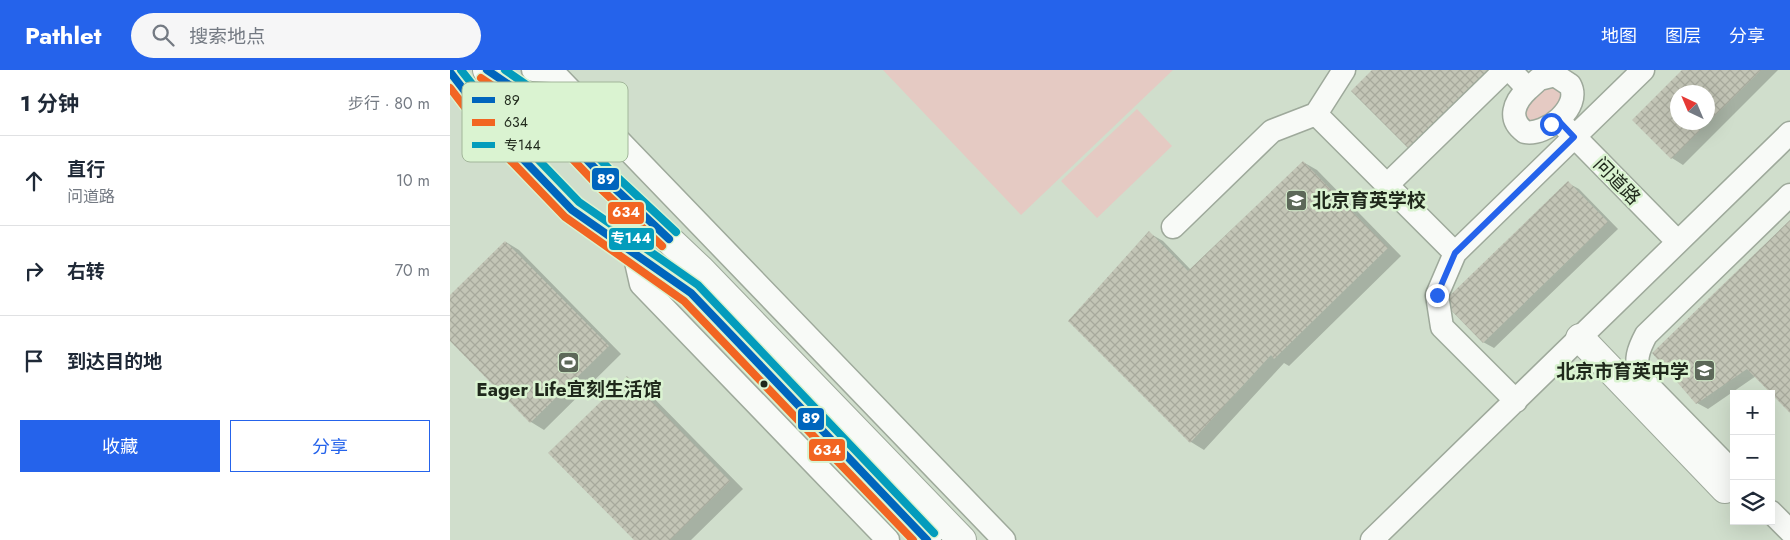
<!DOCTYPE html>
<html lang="zh">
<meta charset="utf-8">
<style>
:root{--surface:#fff;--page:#f6f6f7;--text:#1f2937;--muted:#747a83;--line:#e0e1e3;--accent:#2563eb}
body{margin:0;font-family:Jost,"Noto Sans SC",sans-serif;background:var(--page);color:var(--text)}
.controls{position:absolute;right:15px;bottom:15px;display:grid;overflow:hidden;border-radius:0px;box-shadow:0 5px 20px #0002}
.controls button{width:45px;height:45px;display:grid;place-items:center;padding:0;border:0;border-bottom:1px solid var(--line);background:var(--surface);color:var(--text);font:25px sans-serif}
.compass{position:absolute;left:1220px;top:15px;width:45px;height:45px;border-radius:50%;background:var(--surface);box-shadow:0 5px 20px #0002;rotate:316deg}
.stop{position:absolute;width:15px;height:15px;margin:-11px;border:4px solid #2563eb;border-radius:50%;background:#fff}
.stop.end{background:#2563eb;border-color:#fff;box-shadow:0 1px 5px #0008}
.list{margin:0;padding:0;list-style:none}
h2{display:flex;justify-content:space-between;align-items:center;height:65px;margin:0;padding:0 20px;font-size:21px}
h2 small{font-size:16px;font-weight:400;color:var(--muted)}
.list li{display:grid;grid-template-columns:32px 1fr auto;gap:15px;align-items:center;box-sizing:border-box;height:90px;padding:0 20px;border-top:1px solid var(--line)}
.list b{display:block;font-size:19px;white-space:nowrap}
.list p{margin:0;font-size:16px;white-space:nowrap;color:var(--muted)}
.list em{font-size:16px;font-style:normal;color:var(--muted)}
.actions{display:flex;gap:10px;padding:15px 20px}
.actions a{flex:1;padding:11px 0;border:1px solid var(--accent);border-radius:0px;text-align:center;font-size:18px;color:var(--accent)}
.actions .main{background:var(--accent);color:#fff}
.icon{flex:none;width:28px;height:28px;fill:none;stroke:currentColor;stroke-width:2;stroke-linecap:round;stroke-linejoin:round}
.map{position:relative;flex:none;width:1340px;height:470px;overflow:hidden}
header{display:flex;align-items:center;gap:30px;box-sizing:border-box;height:70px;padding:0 25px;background:var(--accent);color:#fff}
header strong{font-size:24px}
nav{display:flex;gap:28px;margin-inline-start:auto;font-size:18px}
.search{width:350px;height:45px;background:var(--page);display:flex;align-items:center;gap:12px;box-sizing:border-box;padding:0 18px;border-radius:28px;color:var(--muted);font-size:19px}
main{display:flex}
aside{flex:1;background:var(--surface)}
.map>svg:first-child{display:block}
</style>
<header>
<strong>Pathlet</strong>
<div class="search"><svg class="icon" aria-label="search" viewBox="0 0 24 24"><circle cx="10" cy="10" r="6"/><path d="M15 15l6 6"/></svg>搜索地点</div>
<nav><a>地图</a><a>图层</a><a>分享</a></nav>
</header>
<main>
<aside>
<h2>1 分钟<small>步行 · 80 m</small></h2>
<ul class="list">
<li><svg class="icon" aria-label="ahead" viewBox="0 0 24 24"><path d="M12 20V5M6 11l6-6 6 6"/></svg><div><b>直行</b><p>问道路</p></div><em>10 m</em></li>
<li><svg class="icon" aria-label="right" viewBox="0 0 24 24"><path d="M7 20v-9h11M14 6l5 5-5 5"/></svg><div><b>右转</b></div><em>70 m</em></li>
<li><svg class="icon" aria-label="arrive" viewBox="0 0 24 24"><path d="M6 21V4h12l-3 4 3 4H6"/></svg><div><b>到达目的地</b></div></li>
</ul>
<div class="actions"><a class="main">收藏</a><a>分享</a></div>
</aside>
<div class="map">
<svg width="1340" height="470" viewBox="0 0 1340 470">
<defs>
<pattern id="building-cross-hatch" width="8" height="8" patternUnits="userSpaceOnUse" patternTransform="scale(1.25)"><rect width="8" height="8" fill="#c3c5b6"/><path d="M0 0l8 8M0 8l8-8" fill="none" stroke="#a7a99c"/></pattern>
</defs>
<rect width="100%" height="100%" fill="#d0decc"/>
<path fill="#e5cac3" d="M433 0H723L571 145Z
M1094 11 1121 24 1084 61 1067 38Z
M687 39 722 76 647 148 611 111Z"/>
<path fill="#0003" fill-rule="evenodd" d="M1234 0H1328L1233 95 1222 88 1184 50ZM1228 22H1258V52H1228Z
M853 92 867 100 951 186 839 296 834 293 754 380 741 372 699 163 713 171 741 200Z
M1118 113 1129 119 1168 159 1044 278 1033 272Z
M1340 152V342L1306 306 1258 339 1247 333Z
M56 172 69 180 171 284 94 360 81 352 0 269V227Z
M177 308 191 315 293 419 241 470H185Z"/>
<path fill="url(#building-cross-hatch)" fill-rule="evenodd" d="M922 0H1043L961 81 901 21Z
M1232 0H1311L1221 89 1182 50ZM1228 22H1258V52H1228Z
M853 91 938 178 824 289 821 285 740 373 618 251 699 161 738 201Z
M1118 111 1158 152 1033 273 993 232Z
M1340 150V343L1297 299 1246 334 1202 283Z
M55 171 159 276 80 353 0 271V225Z
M177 306 280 411 220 470H184L98 383Z"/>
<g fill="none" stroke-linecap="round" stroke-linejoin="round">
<defs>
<path id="street" d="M83 0 102 1 554 470
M1060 0 1078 19C1064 32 1057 49 1075 62 1096 66 1132 37 1120 15L1105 5 1089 9 1078 19
M866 44 1005 183 1193 0
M1115 57 1228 172
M937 115 1055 0
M723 157 822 61 866 44 894 0
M184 183 191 214 438 470
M1005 183 987 225 992 257 1066 331
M1284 403 1189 306C1185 289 1188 280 1196 265L1340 125
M1321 442 1340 461
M922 470 1340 63"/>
<path id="secondary" d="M37 0 77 27 158 112 251 200 512 470
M0 2 44 59 122 140 241 223 477 470
M1130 268 1275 419"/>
</defs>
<use href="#street" stroke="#9ea99b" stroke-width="25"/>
<use href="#secondary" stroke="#9ea99b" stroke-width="30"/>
<use href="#street" stroke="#f8faf7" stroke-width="22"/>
<use href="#secondary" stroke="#f8faf7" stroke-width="28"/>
<defs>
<path id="bus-1" d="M37 0 77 27 158 112 219 169
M0 2 44 59 122 140 241 223 477 470"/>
<path id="bus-2" d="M31 8 71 35 151 119 212 176
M0 18 37 66 115 147 234 231 463 470"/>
<path id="bus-3" d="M11 0 52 52 129 132 248 215 484 463
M55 0 84 20 165 105 226 162"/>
</defs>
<use href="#bus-1" stroke="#daf3d1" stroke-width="11"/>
<use href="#bus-2" stroke="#daf3d1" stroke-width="11"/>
<use href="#bus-3" stroke="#daf3d1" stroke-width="11"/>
<use href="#bus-1" stroke="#0065bd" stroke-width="8"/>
<use href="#bus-2" stroke="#f26522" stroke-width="8"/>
<use href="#bus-3" stroke="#039cbc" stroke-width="8"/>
</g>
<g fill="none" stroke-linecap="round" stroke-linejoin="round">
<path stroke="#2563eb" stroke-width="6" d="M987 225 1005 183 1124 67 1107 49 1101 54"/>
</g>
<defs>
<symbol id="school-square" viewBox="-11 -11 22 22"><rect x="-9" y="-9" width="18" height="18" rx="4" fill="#5d6859" stroke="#daf3d1"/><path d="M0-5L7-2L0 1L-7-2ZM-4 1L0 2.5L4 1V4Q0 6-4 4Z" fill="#fff"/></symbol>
<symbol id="stadium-square" viewBox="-11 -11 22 22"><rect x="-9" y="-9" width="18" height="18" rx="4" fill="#5d6859" stroke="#daf3d1"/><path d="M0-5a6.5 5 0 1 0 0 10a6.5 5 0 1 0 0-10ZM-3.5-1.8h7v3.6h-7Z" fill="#fff"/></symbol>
</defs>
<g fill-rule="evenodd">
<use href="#school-square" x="834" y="118" width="25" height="25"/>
<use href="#stadium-square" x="106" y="280" width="25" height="25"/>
<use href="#school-square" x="1242" y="288" width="25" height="25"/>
</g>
<circle fill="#1f281b" stroke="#daf3d1" stroke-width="2" cx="314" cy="314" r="4.5"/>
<g text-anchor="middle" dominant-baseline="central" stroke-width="5" stroke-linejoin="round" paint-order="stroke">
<g font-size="19" fill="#1f281b" stroke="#daf3d1">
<text transform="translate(1167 111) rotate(46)">问道路</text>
</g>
<g font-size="19" font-weight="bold" fill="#1f281b" stroke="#daf3d1" text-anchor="start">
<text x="862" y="130">北京育英学校</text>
<text x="1239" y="301" text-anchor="end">北京市育英中学</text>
<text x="119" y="319" text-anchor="middle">Eager Life宜刻生活馆</text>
</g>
</g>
<rect x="12" y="12" width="166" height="80" rx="8" fill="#daf3d1" stroke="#a2b69a" stroke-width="1"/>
<rect x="22" y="27" width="23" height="6" fill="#0065bd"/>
<rect x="22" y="49" width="23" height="7" fill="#f26522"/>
<rect x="22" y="72" width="23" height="6" fill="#039cbc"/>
<g font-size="14" fill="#1f281b">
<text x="54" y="35">89</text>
<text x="54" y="57">634</text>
<text x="54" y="80">专144</text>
</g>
<g stroke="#daf3d1" stroke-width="2">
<rect x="141" y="97" width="29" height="24" rx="5" fill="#0065bd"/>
<rect x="157" y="131" width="38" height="24" rx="5" fill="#f26522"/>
<rect x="158" y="157" width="47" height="24" rx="5" fill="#039cbc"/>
<rect x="347" y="337" width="28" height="24" rx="5" fill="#0065bd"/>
<rect x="358" y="368" width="38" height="24" rx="5" fill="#f26522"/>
</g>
<g font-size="14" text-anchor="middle" font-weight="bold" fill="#fff">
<text x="156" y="114">89</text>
<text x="176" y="147">634</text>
<text x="181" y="173">专144</text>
<text x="361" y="353">89</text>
<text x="377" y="385">634</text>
</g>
</svg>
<div class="controls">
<button>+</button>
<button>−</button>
<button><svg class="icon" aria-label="layers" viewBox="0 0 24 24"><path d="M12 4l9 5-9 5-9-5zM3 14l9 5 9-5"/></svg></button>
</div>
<svg class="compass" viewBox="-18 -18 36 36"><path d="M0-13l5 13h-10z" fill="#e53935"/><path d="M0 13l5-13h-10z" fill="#747a83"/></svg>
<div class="stop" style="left:1101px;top:54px"></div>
<div class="stop end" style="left:987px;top:225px"></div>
</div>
</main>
